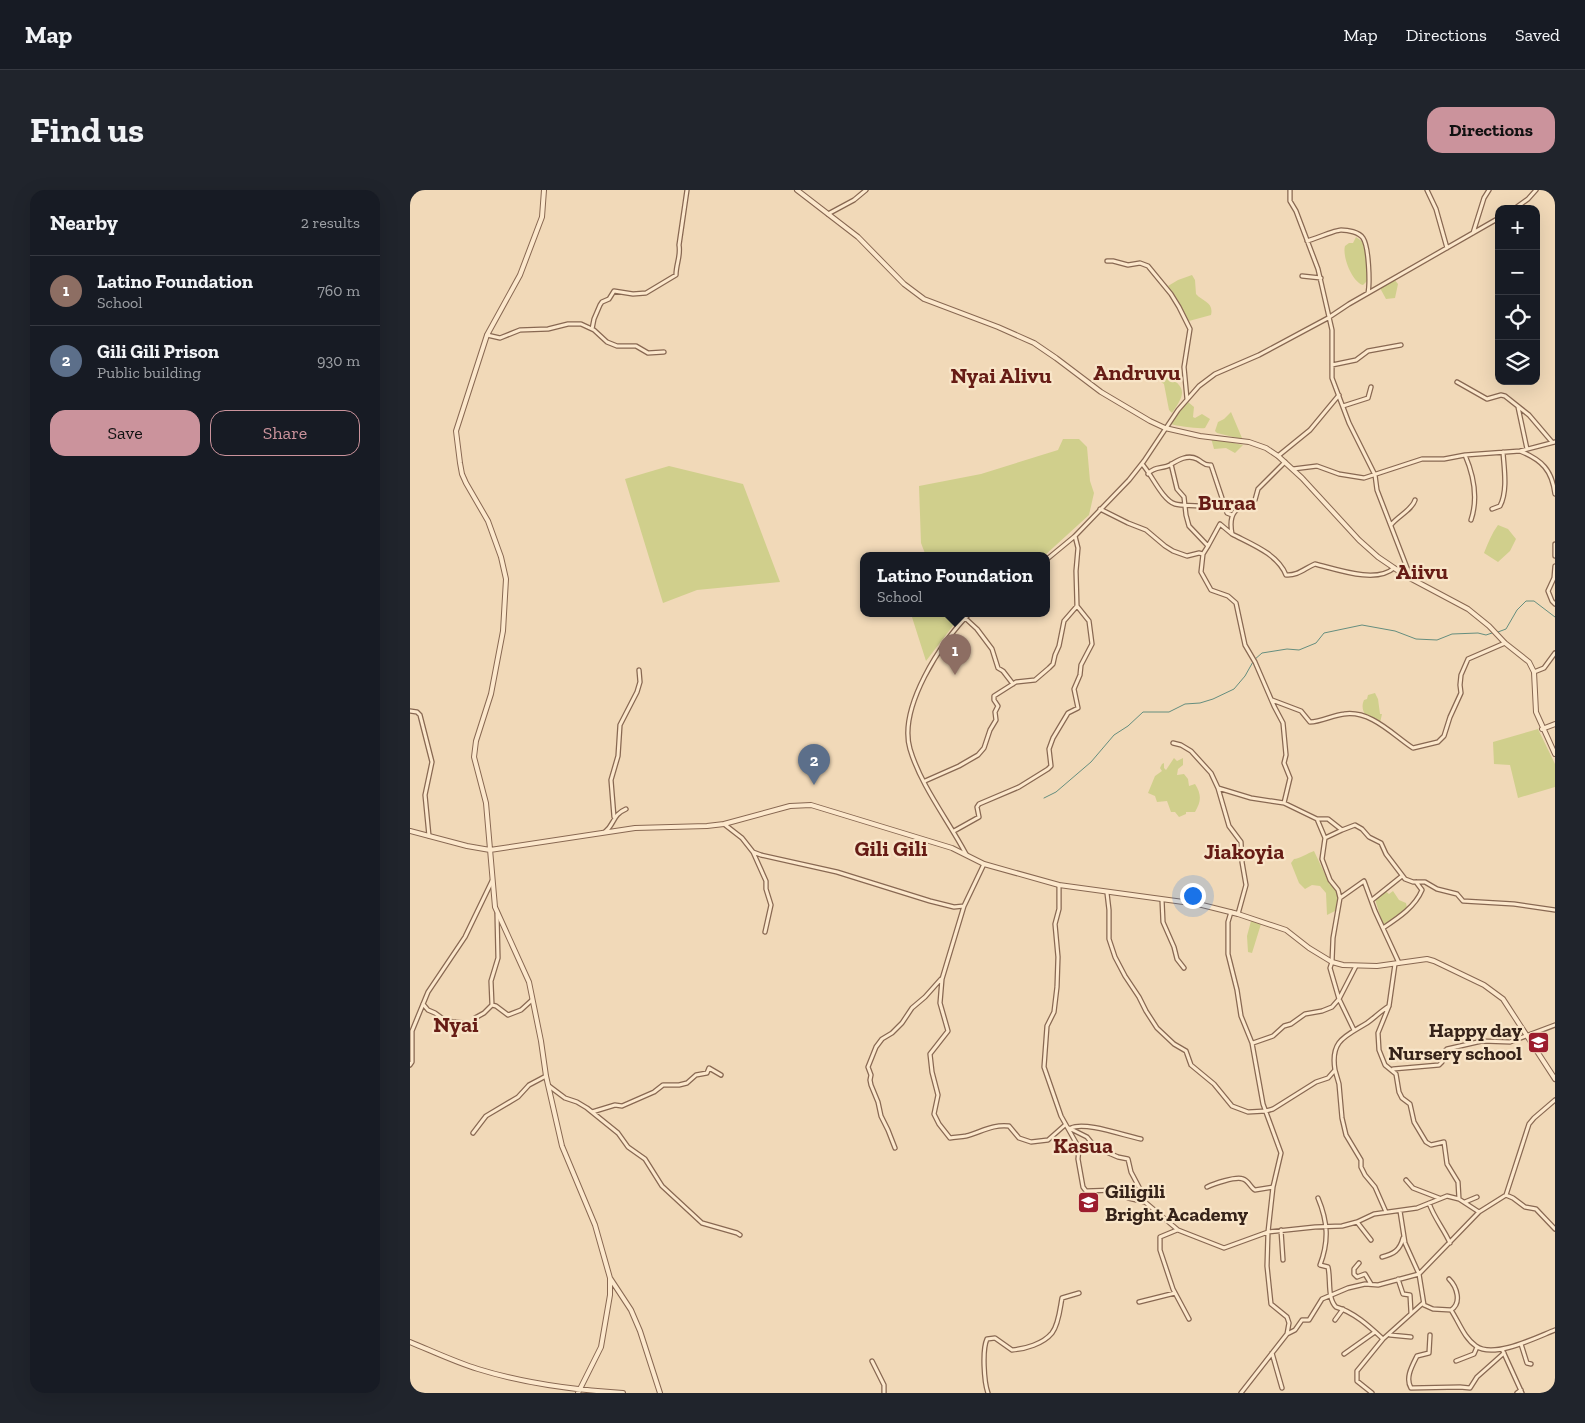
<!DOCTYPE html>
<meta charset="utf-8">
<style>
:root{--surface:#171b24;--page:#20242c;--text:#f1f3f6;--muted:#9ea1a6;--line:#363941;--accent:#cb939c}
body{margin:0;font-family:"Zilla Slab",serif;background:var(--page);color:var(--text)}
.controls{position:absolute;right:15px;top:15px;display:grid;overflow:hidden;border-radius:10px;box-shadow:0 5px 20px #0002}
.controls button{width:45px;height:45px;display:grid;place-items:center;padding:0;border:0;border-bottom:1px solid var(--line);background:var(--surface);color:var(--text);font:25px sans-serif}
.you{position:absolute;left:782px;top:705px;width:18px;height:18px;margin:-12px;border:4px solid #fff;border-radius:50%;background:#1a73e8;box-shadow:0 0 0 8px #1a73e833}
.badge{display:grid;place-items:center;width:32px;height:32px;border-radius:50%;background:var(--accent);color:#fff;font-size:16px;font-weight:700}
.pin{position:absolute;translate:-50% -41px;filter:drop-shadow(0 1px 2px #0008)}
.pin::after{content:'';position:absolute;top:26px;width:18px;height:15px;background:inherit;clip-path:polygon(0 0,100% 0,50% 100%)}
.popup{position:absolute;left:450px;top:362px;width:190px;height:65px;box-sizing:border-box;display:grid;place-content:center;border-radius:10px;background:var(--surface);filter:drop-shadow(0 1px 4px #0005);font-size:16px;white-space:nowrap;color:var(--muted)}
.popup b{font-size:19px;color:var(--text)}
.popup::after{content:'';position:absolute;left:50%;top:100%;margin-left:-10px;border:10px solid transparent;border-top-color:var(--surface)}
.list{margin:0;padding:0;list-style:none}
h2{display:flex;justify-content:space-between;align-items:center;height:65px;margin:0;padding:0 20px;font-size:21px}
h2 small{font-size:16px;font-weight:400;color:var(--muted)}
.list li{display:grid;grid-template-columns:32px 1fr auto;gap:15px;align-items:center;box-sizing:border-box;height:70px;padding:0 20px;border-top:1px solid var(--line)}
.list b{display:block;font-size:19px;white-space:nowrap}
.list p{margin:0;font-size:16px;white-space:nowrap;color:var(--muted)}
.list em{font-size:16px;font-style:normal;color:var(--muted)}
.actions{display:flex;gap:10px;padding:15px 20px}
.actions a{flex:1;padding:11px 0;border:1px solid var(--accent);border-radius:15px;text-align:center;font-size:18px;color:var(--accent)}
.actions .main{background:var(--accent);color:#111}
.icon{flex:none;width:28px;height:28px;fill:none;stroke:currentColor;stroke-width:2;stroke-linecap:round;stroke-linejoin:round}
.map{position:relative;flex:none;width:1145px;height:1203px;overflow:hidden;border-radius:15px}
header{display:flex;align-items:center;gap:30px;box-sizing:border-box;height:70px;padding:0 25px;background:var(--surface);border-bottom:1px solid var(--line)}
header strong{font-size:24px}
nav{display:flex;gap:28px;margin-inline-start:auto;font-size:18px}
.intro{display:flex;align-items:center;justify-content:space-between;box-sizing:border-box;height:120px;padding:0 30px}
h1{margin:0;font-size:35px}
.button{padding:12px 22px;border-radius:15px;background:var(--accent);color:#111;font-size:18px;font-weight:700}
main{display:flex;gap:30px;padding:0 30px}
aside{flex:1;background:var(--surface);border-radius:15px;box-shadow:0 5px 20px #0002}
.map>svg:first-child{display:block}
</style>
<header>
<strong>Map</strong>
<nav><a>Map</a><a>Directions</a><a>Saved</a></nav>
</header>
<div class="intro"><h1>Find us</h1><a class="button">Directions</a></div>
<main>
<aside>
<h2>Nearby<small>2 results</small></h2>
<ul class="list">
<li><span class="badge" style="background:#8d6e63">1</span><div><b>Latino Foundation</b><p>School</p></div><em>760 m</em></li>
<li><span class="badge" style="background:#5c6f8a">2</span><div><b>Gili Gili Prison</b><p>Public building</p></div><em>930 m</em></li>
</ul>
<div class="actions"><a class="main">Save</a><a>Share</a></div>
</aside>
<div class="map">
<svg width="1145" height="1203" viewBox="0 0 1145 1203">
<rect width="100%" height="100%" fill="#f1d9b8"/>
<path fill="#d0cf8c" d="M946 47C947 48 952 51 953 52 958 59 958 82 957 91L953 95C942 92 932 66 935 56L939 53H943Z
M782 85 785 90 786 104C793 112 804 112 801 125L779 131 766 107 758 96 768 90Z
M984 89 988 94 985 108 976 109 970 98Z
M754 184C777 197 776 203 762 223L759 220 754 194 751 192 749 188Z
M778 212 784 217 783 227 785 228 792 224 800 229 795 238C788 239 767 236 761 234L760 232Z
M821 222 832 248 831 249 807 243 805 241 808 232 814 229Z
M801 248 833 255 825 263 816 258 804 259Z
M653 249H669L677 257 680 291 684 303 679 325 634 366H516L511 353 509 296 571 284 648 260Z
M259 276 333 294 370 392 287 400 253 413 215 289Z
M1088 335 1098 339 1106 349 1100 361 1088 372 1074 363C1078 353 1082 343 1088 335Z
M501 424H552L516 471Z
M965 503 968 509 970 524H972L970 533 965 530 961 532C955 525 950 519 954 510L957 509 958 505Z
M1128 539 1145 574V597L1108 608 1100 575 1084 574 1083 552Z
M764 568 767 571 773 568V575L768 579 767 585 774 584 778 589 779 596 785 594C792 605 791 612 785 622H776V624L769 627 765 622H761L757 611 747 612 745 606 738 603 745 586 752 581 750 578 752 574 754 573V578L756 580Z
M904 661 920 695H925C929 703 929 713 925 721L917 725 916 703 910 696 902 695 895 699 889 693 881 673 884 669C889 669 898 663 904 661Z
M974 700 979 704 983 701 989 710 996 713 997 718 973 736 965 709Z
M841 731 851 734 842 763 838 762 837 746Z"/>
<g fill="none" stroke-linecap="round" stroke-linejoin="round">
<path stroke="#658e7f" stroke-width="1" d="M1088 442 1096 439 1107 420 1116 411H1124L1145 427
M634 608 646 602 681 572 704 545 718 536 733 522H759L775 514 790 513 803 509 824 499 835 486 844 470 852 463 877 459 889 460 906 453 914 443 952 435 985 441 1006 449 1027 450 1042 444 1068 443 1076 445 1082 443"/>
<defs>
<path id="minor" d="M880 0V11L886 21 908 79 922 140V188L939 233 965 285 967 300 1001 388
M1017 0 1026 19 1037 58
M1104 19 1118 9 1126 0
M418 24 444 10 456 0
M1063 43 1074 8 1079 0
M897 51C905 49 925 40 931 40 938 40 949 42 953 48 959 57 960 93 958 103
M697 71H703L718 75 730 73 738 76 761 104 769 117 780 139 774 177 777 209
M892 86 911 88
M182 139 184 129 190 115 192 112 199 109 204 101 223 104 236 103 266 85C266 74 271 66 269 55L277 0
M77 145 90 148 110 140 138 139 158 134H171L184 140 197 152 207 156H226L238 163 254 162
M922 175 946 170 958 161 991 155
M1047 192 1077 209 1091 205 1095 206 1119 225 1142 252
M933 216 958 208 961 197
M1108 217 1117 259
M1110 261C1132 270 1142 280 1145 304
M1055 265C1064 286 1068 309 1061 330
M868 266 900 240 929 205
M875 272 848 299 845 310C825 318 818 323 822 344 841 354 868 364 876 385 888 386 895 378 905 374 926 379 966 394 984 378
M732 274C741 283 752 310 765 314 772 316 781 315 789 316
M761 274 767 299 774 307 776 325 779 336 798 356 793 364
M883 279 907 276 929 284 954 288 1012 269H1034L1055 265 1110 261 1145 252
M738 284C744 276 753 279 760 275 768 270 778 264 787 269 793 272 794 276 801 275L817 323 822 325
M690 319 718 333 736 340 755 356 763 361 777 366 789 363 793 364 791 382 801 400 818 406 826 413 835 455 845 472 864 516 873 533 876 565 874 573 880 588 874 613
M1082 319 1090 316C1098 301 1094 278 1093 262
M981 335C988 326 1002 320 1005 310
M1145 354V366
M798 356 810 334 822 344
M636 370 665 346 719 290 734 271 768 220 789 196 805 184 849 165 918 128 939 114 1089 28
M1145 376 1144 388 1138 401 1142 411 1145 414
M555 428 567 439 582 459 588 478 593 481 603 494
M1124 482 1134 478 1145 463
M862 510 891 521 900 532C911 532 923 525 934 524 961 520 983 545 1003 558L1028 552 1034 546 1040 527 1051 503 1050 495 1051 485 1058 469 1095 453
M0 521 7 522 10 525 22 572 15 605 19 646
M763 553 771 555 781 561 801 583 808 598 819 636 831 652 832 672 836 695 828 724
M515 591 549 576 568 565 574 558 580 540 586 530 585 522 588 516 584 510V506L606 492 625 490 639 478 643 474 645 465 649 456 654 431 667 416
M808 598 841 608 874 613 907 629 915 648 912 669 920 690 928 700 930 708 923 748 922 772 920 778 929 809 944 840
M204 627 201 590 208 566 210 535 227 502 230 492 229 480
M907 629H918L932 640 945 635 952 639 959 647 971 653 976 664 995 689 1003 692H1015L1027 699 1047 704 1053 711 1104 714 1145 720
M314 634 332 648 343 662 351 665 427 682 520 711 544 717 554 716 574 674
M544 641 569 627 567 617 569 614 609 597 638 579 641 576 639 559 643 548 658 523 668 518 664 499 670 485 671 475 682 454 679 431 667 416 666 381 668 358 665 346
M195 642C205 634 202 625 216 619
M915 648 932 640
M343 662 356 691V699L361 715 355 742
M556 664C538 630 511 596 500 559 488 518 531 452 559 424
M649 695V719L645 734 648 767 647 797 644 822 637 836 634 877 651 926 669 958 668 969 673 997 676 1001 706 1000 718 1008 735 1012 768 1040 814 1058 858 1042 905 1037 932 1036 947 1032 964 1024 1007 1018 1037 1006 1049 1009 1069 1022
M697 703 699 720V749L705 767 715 786 729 807 736 821 747 838 764 854 776 861 781 875 804 894 822 916 838 922 856 921 863 919 906 892 918 888 925 880C920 850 936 846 957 833 964 828 971 821 979 816
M930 708 954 691 965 721 989 773
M752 710 753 732 764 757 767 769 774 778
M962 710 992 686
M554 716 532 789 530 813 538 841 520 864 522 882 528 905 524 924 529 934 540 948C545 947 551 947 556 946 571 942 583 934 599 936L609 948 621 952 638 950 655 935
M821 722 818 732V764L827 800 831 826 842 853 853 914 871 963 863 997 858 1042 857 1076 861 1114 877 1127 879 1133 877 1144 831 1203
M973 738C988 728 1005 717 1012 700L1006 692
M985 774 979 816 968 843 969 860 975 875 986 884 989 902 992 908 1000 914 1004 932 1016 952 1021 955 1034 952 1037 974 1048 992 1049 1009
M13 814 18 820 25 823 36 831 63 834 65 833V828L74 823 82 815 81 791 88 768 87 724
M82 815 86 816 98 825 111 820 122 810
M843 853 863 846 874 836 881 834 895 824 912 821 922 817 929 809 946 776
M0 875 2 872V841L18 802 55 747 82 691
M983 879 1029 875 1032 872 1033 863 1037 859 1072 851 1100 852 1145 835
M925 880 929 894 932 928 936 945 951 970V977L955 985 965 997 976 1022
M139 896 155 908 167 912 177 918 208 943 218 957 235 969 252 996 292 1033 327 1043 330 1045
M182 922 205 915 212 916 244 902 253 895H269L277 893 286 885 297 883 299 878 311 885
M659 938 677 947 685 957 708 967 718 969 721 982 730 999 724 1009
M661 938C675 931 715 946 731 949
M63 943 76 926 108 907 119 895 136 886
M485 958 478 940 471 926 468 912 461 895 460 890 461 885 458 877 466 857 472 849 482 843 492 833 502 818 515 807 531 789
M996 990 1003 998 1029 1008
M797 997C803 994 826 986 833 989 838 990 841 998 845 1000L863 997
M1096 1005 1103 1008 1115 1017 1126 1019 1145 1039
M908 1008C918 1032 919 1051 910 1075L918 1077C921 1090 917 1108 926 1117 944 1122 960 1137 973 1149
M1055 1012 1067 1007
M1019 1013C1024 1028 1034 1039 1040 1053
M990 1021 995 1053 1009 1084 1014 1115 1023 1119 1041 1120C1049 1132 1054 1148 1066 1156 1084 1169 1127 1147 1145 1140
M947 1032 961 1050
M767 1040 750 1047V1060L763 1099 779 1129
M871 1040 873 1070
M972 1067C984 1064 990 1060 993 1048
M949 1073 944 1079V1084L947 1087 955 1084 961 1094
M988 1089 993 1104 1000 1105 1001 1123
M1039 1089C1047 1097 1052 1113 1041 1120
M729 1112 765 1103
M925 1130 933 1119
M877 1144 885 1140 892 1130H899L912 1109 938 1098 955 1094 968 1095 1009 1084 1069 1022 1096 1005 1119 934 1124 928 1145 910
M980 1145 1001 1147
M1020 1145 1019 1163 1007 1166C1002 1176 995 1188 1001 1198L1050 1197 1060 1198 1067 1187 1094 1163
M1111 1154 1117 1173 1121 1174
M1092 1159 1112 1203
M862 1163 872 1198
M934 1164 965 1142
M462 1171 474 1195V1203
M1046 1171 1064 1164 1067 1157
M578 1203C574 1192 572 1160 577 1149L585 1148 602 1160C615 1159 633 1154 642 1143 649 1134 650 1118 652 1108L669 1103
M962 1203 947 1191V1181L973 1149 1013 1113
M1107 1203 1111 1200"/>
<path id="tertiary" d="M134 0 132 27 110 85 77 145 46 241 50 273 52 284 56 293 78 331 91 367 96 389 93 441 81 504 66 551 64 567 76 613 85 717 119 792 131 851 136 886 152 956 185 1035 200 1088 221 1120 230 1141 250 1203
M387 0 448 47 494 94 514 109 588 137 624 153 646 168 691 202 740 231 755 238 790 246 839 252 856 258 868 266 892 288 949 350 968 367 996 386 1058 419 1079 436 1095 453 1119 472 1124 482 1126 522 1145 564
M1132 539 1145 534
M0 641 57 656 80 660 225 638 297 636 314 634 380 616 401 615 542 658 574 674 649 695 788 714 828 724 876 740 899 758 922 772 933 775 967 776 1017 769 1024 771 1074 795 1093 809 1145 889
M0 1152C22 1161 45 1172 68 1179 116 1194 164 1200 213 1203
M168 1203 191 1157 200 1105V1088"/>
</defs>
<use href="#minor" stroke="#886852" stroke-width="5.5"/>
<use href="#tertiary" stroke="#886852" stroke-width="6"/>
<use href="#minor" stroke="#fce8cc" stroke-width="3"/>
<use href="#tertiary" stroke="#fce8cc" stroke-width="4"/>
</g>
<defs>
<symbol id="school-square" viewBox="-11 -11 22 22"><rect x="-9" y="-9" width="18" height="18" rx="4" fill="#9c1d2e" stroke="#f8e5c8"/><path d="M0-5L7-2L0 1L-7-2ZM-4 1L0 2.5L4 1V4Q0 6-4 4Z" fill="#fff"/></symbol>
</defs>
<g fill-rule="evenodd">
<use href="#school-square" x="1116" y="840" width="25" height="25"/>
<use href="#school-square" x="666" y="1000" width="25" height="25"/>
</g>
<g text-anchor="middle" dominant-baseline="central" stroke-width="4.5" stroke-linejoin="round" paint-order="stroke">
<g font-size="20" font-weight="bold" fill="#362319" stroke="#f8e5c8" text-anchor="end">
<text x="1112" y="840">Happy day<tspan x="1112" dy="23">Nursery school</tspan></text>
<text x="695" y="1001" text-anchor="start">Giligili<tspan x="695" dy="23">Bright Academy</tspan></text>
</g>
<g font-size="22" font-weight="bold" fill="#661c15" stroke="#f8e5c8">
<text x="727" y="182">Andruvu</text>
<text x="591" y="185">Nyai Alivu</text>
<text x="817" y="312">Buraa</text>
<text x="1012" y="381">Aiivu</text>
<text x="481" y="658">Gili Gili</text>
<text x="834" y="661">Jiakoyia</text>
<text x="46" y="834">Nyai</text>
<text x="673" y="955">Kasua</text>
</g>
</g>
</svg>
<div class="controls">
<button>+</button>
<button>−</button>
<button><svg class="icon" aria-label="locate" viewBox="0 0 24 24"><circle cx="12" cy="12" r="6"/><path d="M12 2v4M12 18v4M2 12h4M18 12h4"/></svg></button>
<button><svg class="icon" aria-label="layers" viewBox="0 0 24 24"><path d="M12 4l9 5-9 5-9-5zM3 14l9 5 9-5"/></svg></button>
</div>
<div class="you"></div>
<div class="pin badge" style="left:545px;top:485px;background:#8d6e63">1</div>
<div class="popup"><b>Latino Foundation</b>School</div>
<div class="pin badge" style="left:404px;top:595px;background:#5c6f8a">2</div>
</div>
</main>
